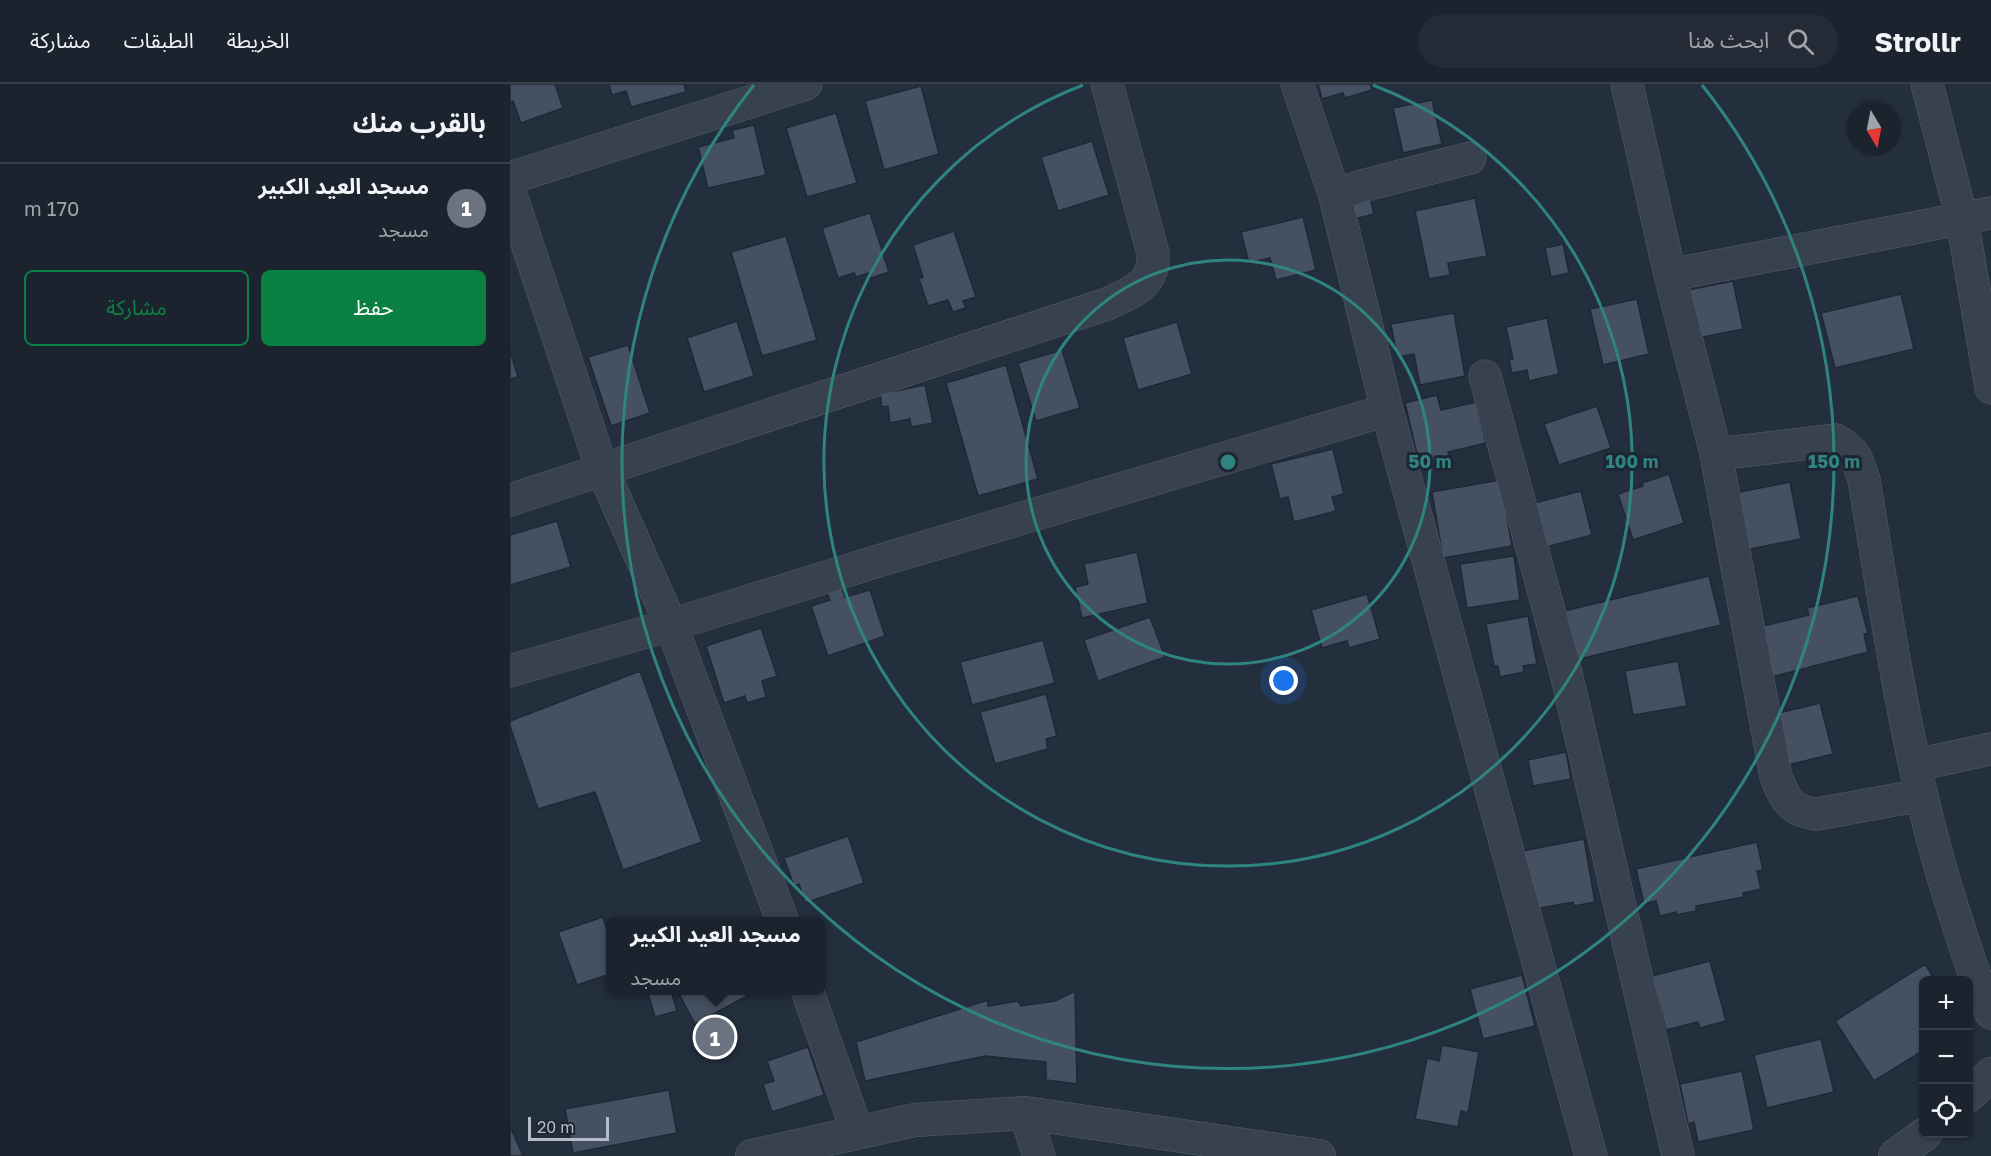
<!DOCTYPE html>
<html lang="ar">
<meta charset="utf-8">
<style>
:root{--surface:#1b232e;--page:#242b36;--text:#f1f3f6;--muted:#a0a4aa;--line:#39404a;--accent:#0b8043}
body{margin:0;font-family:"Golos Text","Noto Sans Arabic",sans-serif;background:var(--page);color:var(--text);direction:rtl}
.controls{position:absolute;right:18px;bottom:18px;display:grid;overflow:hidden;border-radius:9px;box-shadow:0 2px 4px #0004}
.controls button{width:54px;height:54px;display:grid;place-items:center;padding:0;border:0;border-bottom:2px solid var(--line);background:var(--surface);color:var(--text);font:30px sans-serif}
.compass{position:absolute;left:1337px;top:18px;width:54px;height:54px;border-radius:50%;background:var(--surface);box-shadow:0 2px 4px #0004;rotate:170deg}
.scale{position:absolute;left:18px;bottom:15px;width:81px;box-sizing:border-box;padding-left:6px;border:3px solid #b4bcc9;border-top:0;font-size:16px;line-height:21px;white-space:nowrap;color:#b4bcc9;-webkit-text-stroke:4px #1d2633;paint-order:stroke}
.you{position:absolute;left:774px;top:597px;width:21px;height:21px;margin:-15px;border:4px solid #fff;border-radius:50%;background:#1a73e8;box-shadow:0 0 0 9px #1a73e833}
.badge{display:grid;place-items:center;width:39px;height:39px;border-radius:50%;background:var(--accent);color:#fff;font-size:20px;font-weight:700}
.pin{position:absolute;translate:-50% -50%;border:3px solid #fff;box-shadow:0 2px 6px #0006}
.popup{position:absolute;left:96px;top:833px;width:219px;height:78px;box-sizing:border-box;display:grid;place-content:center;border-radius:9px;background:var(--surface);filter:drop-shadow(0 2px 4px #0005);font-size:20px;white-space:nowrap;color:var(--muted)}
.popup b{font-size:22px;color:var(--text)}
.popup::after{content:'';position:absolute;left:50%;top:100%;margin-left:-12px;border:12px solid transparent;border-top-color:var(--surface)}
.list{margin:0;padding:0;list-style:none}
h2{display:flex;justify-content:space-between;align-items:center;height:78px;margin:0;padding:0 24px;font-size:26px}
h2 small{font-size:20px;font-weight:400;color:var(--muted)}
.list li{display:grid;grid-template-columns:39px 1fr auto;gap:18px;align-items:center;box-sizing:border-box;height:90px;padding:0 24px;border-top:2px solid var(--line)}
.list b{display:block;font-size:22px;white-space:nowrap}
.list p{margin:0;font-size:20px;white-space:nowrap;color:var(--muted)}
.list em{font-size:20px;font-style:normal;color:var(--muted)}
.actions{display:flex;gap:12px;padding:18px 24px}
.actions a{flex:1;padding:14px 0;border:2px solid var(--accent);border-radius:9px;text-align:center;font-size:21px;color:var(--accent)}
.actions .main{background:var(--accent);color:#fff}
.icon{flex:none;width:33px;height:33px;fill:none;stroke:currentColor;stroke-width:2;stroke-linecap:round;stroke-linejoin:round}
.map{position:relative;flex:none;width:1481px;height:1072px;overflow:hidden;direction:ltr}
header{display:flex;align-items:center;gap:36px;box-sizing:border-box;height:84px;padding:0 30px;background:var(--surface);border-bottom:2px solid var(--line)}
header strong{font-size:28px}
nav{display:flex;gap:33px;margin-inline-start:auto;font-size:21px}
.search{width:420px;height:54px;background:var(--page);display:flex;align-items:center;gap:15px;box-sizing:border-box;padding:0 21px;border-radius:33px;color:var(--muted);font-size:22px}
main{display:flex}
aside{flex:1;background:var(--surface)}
.map>svg:first-child{display:block}
</style>
<header>
<strong>Strollr</strong>
<div class="search"><svg class="icon" aria-label="search" viewBox="0 0 24 24"><circle cx="10" cy="10" r="6"/><path d="M15 15l6 6"/></svg>ابحث هنا</div>
<nav><a>الخريطة</a><a>الطبقات</a><a>مشاركة</a></nav>
</header>
<main>
<div class="map">
<svg width="1481" height="1072" viewBox="0 0 1481 1072">
<rect width="100%" height="100%" fill="#242f3e"/>
<path fill="#455162" stroke="#1f2835" stroke-width="1.5" d="M0 0H45L53 24 11 39 3 17 0 19Z
M99 0H174L176 8 121 23 116 7 102 11Z
M808 0H860L862 6 835 14 833 9 812 15Z
M411 2 429 70 374 86 355 17Z
M922 16 932 60 893 69 883 24Z
M326 29 347 99 297 113 276 44Z
M244 41 256 91 198 104 188 63 224 54 222 46Z
M582 57 599 111 548 127 531 73Z
M859 111 864 130 837 137 832 119Z
M965 114 977 172 938 179 940 191 919 195 905 127Z
M360 129 379 188 361 194 359 189 346 193 344 189 328 194 312 144Z
M793 133 806 186 766 196 760 174 739 179 731 148Z
M444 147 466 213 453 217 456 224 443 228 438 216 418 222 409 195 413 193 403 161Z
M276 152 307 256 252 272 221 168Z
M1053 160 1059 189 1041 193 1035 164Z
M1223 197 1233 245 1178 256 1168 208Z
M1391 210 1404 265 1325 284 1311 229Z
M1127 215 1139 270 1093 281 1080 225Z
M944 229 955 292 910 301 904 270 887 273 881 240Z
M1037 234 1049 290 1019 297 1017 286 1002 289 999 276 1003 275 996 243Z
M227 237 244 292 194 308 177 254Z
M667 238 682 290 628 306 613 254Z
M118 261 140 329 101 342 78 273Z
M552 266 570 324 526 337 508 279Z
M0 267 8 293 0 295Z
M496 281 528 395 468 412 436 299Z
M415 301 423 339 401 343 400 335 380 339 378 322 372 323 370 310Z
M927 311 931 326 966 318 976 359 938 368 940 376 910 383 895 319Z
M1087 322 1101 364 1049 381 1034 340Z
M823 365 834 410 822 413 826 427 784 438 778 413 770 415 761 380Z
M1159 390 1174 439 1123 456 1108 410 1133 402 1132 399Z
M990 396 1002 462 933 474 922 408Z
M1280 398 1291 455 1230 467 1215 411Z
M1071 407 1082 451 1036 463 1013 422Z
M47 437 61 483 0 501V451Z
M627 468 638 519 572 534 565 503 578 500 574 480Z
M1004 472 1010 516 957 524 950 480Z
M1199 492 1211 541 1053 579 1042 530Z
M332 504 335 513 360 506 375 552 318 572 301 522 320 516 317 509Z
M857 510 870 555 839 564 837 557 812 564 801 526Z
M1348 512 1358 549 1354 550 1358 568 1261 593 1249 543 1299 531 1297 524Z
M1018 532 1027 580 1013 582 1014 588 990 593 988 582H984L976 540Z
M640 533 655 573 588 597 574 556Z
M251 544 267 592 252 597 256 613 237 619 235 612 214 619 196 562Z
M533 556 545 599 462 621 450 578Z
M1168 577 1177 622 1123 631 1115 587Z
M130 587 192 758 113 786 85 708 28 725 0 642V637Z
M536 610 547 652 536 655 538 665 485 680 470 628Z
M1310 619 1323 670 1278 681 1265 630Z
M1056 668 1061 695 1023 702 1018 676Z
M338 752 354 799 295 819 289 800 284 802 274 774Z
M1074 755 1085 818 1064 822 1063 818 1024 825 1013 767Z
M1247 758 1253 786 1247 787 1251 805 1233 809 1234 813 1186 822V827L1166 831V828L1150 832 1146 817 1134 820 1126 785Z
M93 833 100 855V890L67 901 48 848Z
M1200 877 1216 937 1190 944 1188 938 1156 946 1142 892Z
M1415 880 1425 896H1414V966L1364 997 1325 937Z
M1012 891 1025 942 973 955 960 905Z
M137 906H161L167 927 145 933Z
M167 906H248L185 940Z
M565 907 567 1000 536 996V978L475 972 355 997 346 958 478 916V922L508 917 511 922 545 917Z
M1311 955 1324 1008 1257 1024 1244 971Z
M932 961 969 968 958 1029 951 1027 948 1043 905 1035 917 974 929 977Z
M298 963 314 1011 262 1028 253 1000 264 997 257 977Z
M1232 987 1244 1046 1188 1058 1184 1038 1178 1040 1170 1000Z
M159 1006 167 1049 63 1069 55 1025Z
M0 1042 13 1072H0Z"/>
<g fill="none" stroke-linecap="round" stroke-linejoin="round">
<defs>
<path id="minor" d="M787 0 825 112 877 326 1081 1072
M1117 0 1160 191 1206 370 1266 693C1276 716 1280 727 1307 730L1412 711
M1417 0 1452 135 1481 304
M0 94 296 0
M0 108 92 385 161 541 273 838
M825 112 848 103 960 74
M1160 191 1481 129
M975 292 1056 589 1168 1072
M1206 370 1326 356C1345 366 1348 377 1354 396 1378 539 1398 684 1442 822 1454 858 1464 895 1481 929
M0 416 597 220C622 208 645 201 643 169L597 0
M0 587 161 541 378 474 877 326
M1406 681 1481 665
M297 906 347 1047
M515 1029 529 1072"/>
<path id="tertiary" d="M1458 1012 1481 990
M242 1072 405 1036 515 1029 809 1072
M1385 1072 1415 1050"/>
</defs>
<use href="#minor" stroke="#565f6c" stroke-width="33"/>
<use href="#tertiary" stroke="#565f6c" stroke-width="34"/>
<use href="#minor" stroke="#38414e" stroke-width="32"/>
<use href="#tertiary" stroke="#38414e" stroke-width="33"/>
</g>
<g fill="none" stroke="#308480" stroke-width="3">
<circle cx="718" cy="378" r="202"/>
<path d="M863 1A404 404 0 1 1 573 1"/>
<path d="M1192 1A606 606 0 1 1 244 1"/>
</g>
<circle cx="718" cy="378" r="9" fill="#308480" stroke="#1d2633" stroke-width="3"/>
<g font-size="18" text-anchor="middle" font-weight="bold" fill="#308480" stroke="#1d2633" stroke-width="6" stroke-linejoin="round" paint-order="stroke">
<text x="920" y="384">50 m</text>
<text x="1122" y="384">100 m</text>
<text x="1324" y="384">150 m</text>
</g>
</svg>
<div class="controls">
<button>+</button>
<button>−</button>
<button><svg class="icon" aria-label="locate" viewBox="0 0 24 24"><circle cx="12" cy="12" r="6"/><path d="M12 2v4M12 18v4M2 12h4M18 12h4"/></svg></button>
</div>
<svg class="compass" viewBox="-18 -18 36 36"><path d="M0-13l5 13h-10z" fill="#e53935"/><path d="M0 13l5-13h-10z" fill="#a0a4aa"/></svg>
<div class="scale">20 m</div>
<div class="you"></div>
<div class="pin badge" style="left:205px;top:953px;background:#6b7280">1</div>
<div class="popup"><b>مسجد العيد الكبير</b>مسجد</div>
</div>
<aside>
<h2>بالقرب منك<small></small></h2>
<ul class="list">
<li><span class="badge" style="background:#6b7280">1</span><div><b>مسجد العيد الكبير</b><p>مسجد</p></div><em>170 m</em></li>
</ul>
<div class="actions"><a class="main">حفظ</a><a>مشاركة</a></div>
</aside>
</main>
